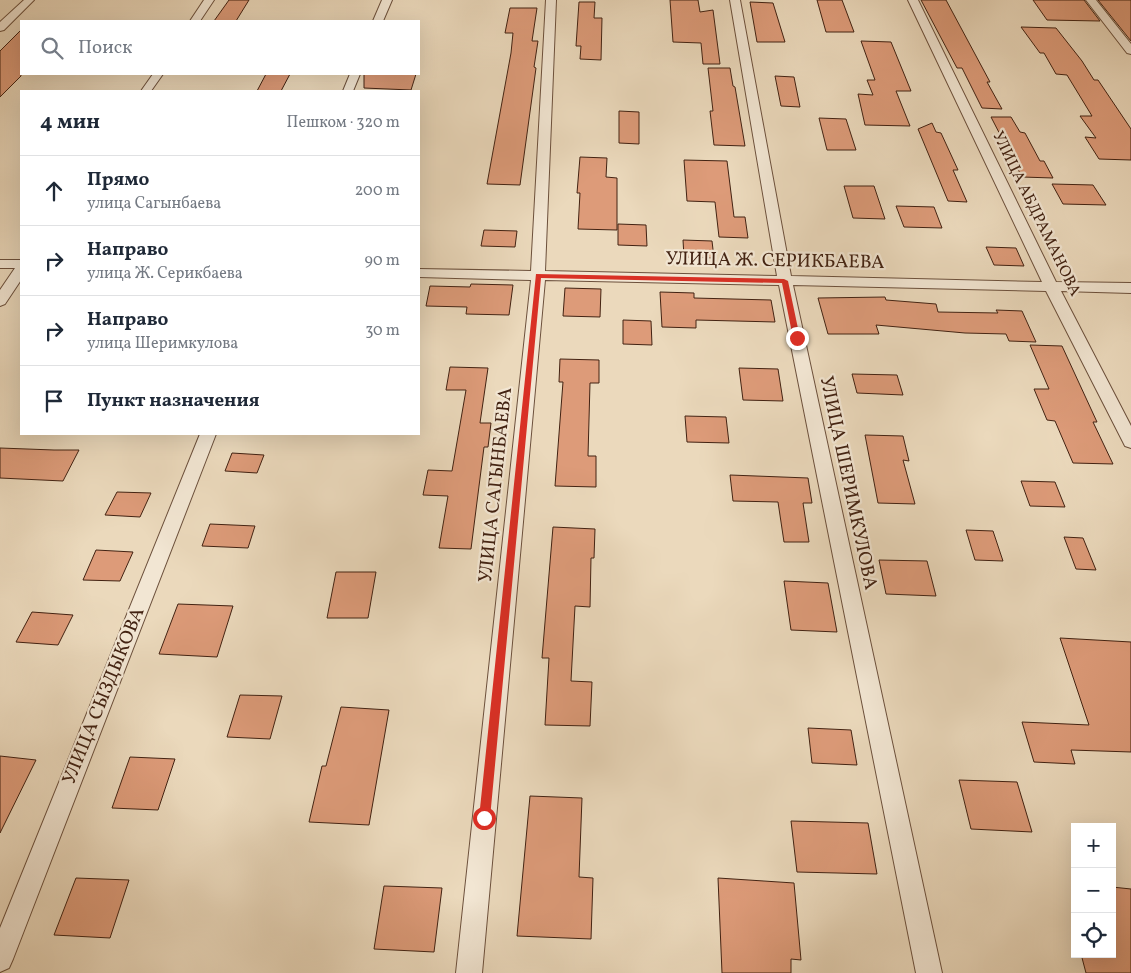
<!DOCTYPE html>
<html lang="ru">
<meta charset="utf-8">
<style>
:root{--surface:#fff;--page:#f2f2f3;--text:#1f2937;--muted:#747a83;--line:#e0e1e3}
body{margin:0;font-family:Vollkorn,serif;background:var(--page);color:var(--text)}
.controls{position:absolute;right:15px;bottom:15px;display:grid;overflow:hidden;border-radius:0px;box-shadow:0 5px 20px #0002}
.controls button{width:45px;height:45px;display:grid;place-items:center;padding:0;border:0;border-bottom:1px solid var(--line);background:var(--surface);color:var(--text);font:25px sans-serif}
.stop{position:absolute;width:15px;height:15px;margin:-11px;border:4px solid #d93025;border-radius:50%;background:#fff}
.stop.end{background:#d93025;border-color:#fff;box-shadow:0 1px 5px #0008}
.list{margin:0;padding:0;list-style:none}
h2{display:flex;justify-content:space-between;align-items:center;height:65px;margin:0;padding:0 20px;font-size:21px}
h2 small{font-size:16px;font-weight:400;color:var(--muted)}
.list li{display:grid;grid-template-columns:32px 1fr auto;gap:15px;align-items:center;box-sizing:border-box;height:70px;padding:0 20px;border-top:1px solid var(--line)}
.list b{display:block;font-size:19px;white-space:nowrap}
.list p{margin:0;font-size:16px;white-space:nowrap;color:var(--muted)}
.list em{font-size:16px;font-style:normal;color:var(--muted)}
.icon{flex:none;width:28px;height:28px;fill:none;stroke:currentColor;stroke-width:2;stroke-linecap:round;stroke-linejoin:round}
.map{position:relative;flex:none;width:1131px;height:973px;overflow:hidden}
.search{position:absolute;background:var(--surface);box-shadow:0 5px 20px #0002;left:20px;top:20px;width:400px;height:55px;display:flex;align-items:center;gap:12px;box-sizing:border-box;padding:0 18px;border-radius:0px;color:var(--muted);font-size:19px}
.panel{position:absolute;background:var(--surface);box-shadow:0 5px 20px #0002;left:20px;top:90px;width:400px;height:345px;border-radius:0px}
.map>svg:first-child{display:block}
</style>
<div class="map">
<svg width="1131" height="973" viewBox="0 0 1131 973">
<rect width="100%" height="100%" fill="#ebd9bc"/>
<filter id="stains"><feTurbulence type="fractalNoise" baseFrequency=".004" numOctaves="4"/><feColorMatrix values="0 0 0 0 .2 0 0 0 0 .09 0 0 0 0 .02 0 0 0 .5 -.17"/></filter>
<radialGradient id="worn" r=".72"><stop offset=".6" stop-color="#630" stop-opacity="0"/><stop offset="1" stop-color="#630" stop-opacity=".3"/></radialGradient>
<path fill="#dd9b79" stroke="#422212" d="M229 0H249L236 21H214Z
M670 0H698L700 12 713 10 720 64H703L701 43 673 42Z
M817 0H842L854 32H826Z
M921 0H946L990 82H987L1002 109 982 108 962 68H957Z
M1033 0H1084L1100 21 1047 20Z
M1098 0H1131V41Z
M579 2H595L594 18H602L601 60 580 59 581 46H576Z
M750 2 773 3 785 42H757Z
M510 8H537L532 41H538L534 67 536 68 520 185 487 184 511 53 513 33H505Z
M1021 27 1056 28 1082 61 1094 80H1098L1131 129V160L1099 159 1085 137 1096 138 1080 116H1092L1067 75 1056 74 1044 53H1040Z
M21 30V76L0 97V51Z
M861 41 891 42 911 91H896L910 126 865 125 858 94 873 95 867 80H875Z
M708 68H730L733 86 735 87 745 146 714 145 710 111H713Z
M266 74H290L281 91H257Z
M364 74H416L411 90 364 88Z
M775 76 794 77 800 107 781 106Z
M619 111 639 112V144L619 143Z
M991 117H1011L1020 132 1025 133 1040 161H1044L1053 178 1022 177Z
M819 118 846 119 856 150H827Z
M932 123 936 132 941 133 958 170H953L967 202 948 201 918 129Z
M580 157 607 158 606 177 617 178V230L578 229 580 193H577Z
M684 160 727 161 734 217H745L748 238 719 237 715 202 687 201Z
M1052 184 1093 185 1106 205 1063 204Z
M844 186H874L885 219 853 218Z
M896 206 934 207 942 228 904 227Z
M618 224 646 225 647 246 618 245Z
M484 230 517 231 515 247 481 246Z
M683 240 712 241 714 258 684 257Z
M986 247 1016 248 1024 266 994 265Z
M471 284 513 285 509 315 466 314 467 307 426 306 430 286 470 287Z
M565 288 601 289 600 317 563 316Z
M660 292 694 293V298L771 300 775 322 696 320V328L662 327Z
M885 297 886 300 936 304 938 312 998 313 996 310 1022 311 1036 342 1009 341 1006 334 965 333 876 325 879 334H828L818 298Z
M623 320 651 321 652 345 623 344Z
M1030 345 1062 346 1097 422H1093L1113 464 1073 463 1055 421 1047 420 1034 389H1049Z
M560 359 599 360V383H590L588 456H596V487L555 486 563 382H559Z
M450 367 488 368 480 423H491L488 447H484L471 549 439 548 448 496 423 495 428 470 452 471 466 390H446Z
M739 368 778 369 783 401 743 400Z
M852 374 897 375 903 395 857 393Z
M685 416 726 417 729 443 687 442Z
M865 435 903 436 909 461 903 460 915 504 878 503Z
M0 448 54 450H79L63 481 0 478Z
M232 453 264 455 257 473 225 471Z
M730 475 808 478 812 503H803L809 542H784L778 502 733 501Z
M1021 481 1055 482 1065 507 1030 506Z
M117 492 151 493 140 517 105 515Z
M210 524 255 526 248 548 202 546Z
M553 527 595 529 594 558H591L590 607 575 606 571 681 592 682 590 726 545 725 549 658H542Z
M966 530 993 531 1003 561 975 560Z
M1064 537 1083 538 1096 570 1076 569Z
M96 550 133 552 120 581 83 580Z
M879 560 927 561 936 596 886 594Z
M336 572H376L368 618H327Z
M784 581 828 583 837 632 791 630Z
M178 604 233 606 217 657 159 654Z
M32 612 73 615 58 645 16 642Z
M1060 638 1131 642V752L1071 750 1075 764 1034 762 1022 722 1089 725Z
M240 695 282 696 270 739 227 737Z
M341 707 389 710 369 825 309 822 322 766H326Z
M808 728 851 730 857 765 812 763Z
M0 756 36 760 0 833Z
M130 757 175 759 158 810 112 808Z
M959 780 1017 782 1032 832 971 829Z
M530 796 582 798 579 877 593 878 591 939 517 936Z
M791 821 868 823 877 874 797 872Z
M76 878 129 880 110 938 54 935Z
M718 878 794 883 801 960 791 959V973H722Z
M384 886 442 888 434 952 374 949Z
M1112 887 1131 889V973H1086L1081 954H1112Z"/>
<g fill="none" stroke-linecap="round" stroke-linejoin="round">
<defs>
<path id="minor" d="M24 0H34L4 30 0 31V22Z
M204 0H214L200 21H190Z
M382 0H392L383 21H373Z
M546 0H556L545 271 777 276 730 0H740L791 276 1042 282 908 0H918L1056 282 1131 283V293L1061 291 1131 426V448L1125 446 1123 442 1046 291 793 285 942 973H916L779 285 545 280 482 973H456L531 280 419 277V269L531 271Z
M1086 0H1096L1131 44V54L1127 53Z
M153 74H163L151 91H141Z
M350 74H360L353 91H343Z
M0 260H21V280L5 304 0 306V290L15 268H0Z
M200 434H216L13 959 9 968 0 972V928Z"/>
</defs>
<use href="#minor" stroke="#6c503c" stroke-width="2"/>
<use href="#minor" fill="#f2e6d3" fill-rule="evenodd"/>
</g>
<path fill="#d93025" d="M536 274 784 279 788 281 800 338 797 341 793 338 782 283 541 278 490 818 488 822 484 823 481 822 479 818Z"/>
<g text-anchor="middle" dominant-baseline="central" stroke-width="4.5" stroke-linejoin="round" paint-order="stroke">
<g font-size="16" fill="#422212" stroke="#f2e6d3">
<text transform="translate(1036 214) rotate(64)">УЛИЦА АБДРАМАНОВА</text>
</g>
<g font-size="19" fill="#422212" stroke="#f2e6d3">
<text transform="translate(775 261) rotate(1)">УЛИЦА Ж. СЕРИКБАЕВА</text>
<text transform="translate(848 483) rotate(78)">УЛИЦА ШЕРИМКУЛОВА</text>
<text transform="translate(496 485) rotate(-84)">УЛИЦА САГЫНБАЕВА</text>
<text transform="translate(104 696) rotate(-68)">УЛИЦА СЫЗДЫКОВА</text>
</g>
</g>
<rect width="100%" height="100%" filter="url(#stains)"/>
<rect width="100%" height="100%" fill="url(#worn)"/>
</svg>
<div class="controls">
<button>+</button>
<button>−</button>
<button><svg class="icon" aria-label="locate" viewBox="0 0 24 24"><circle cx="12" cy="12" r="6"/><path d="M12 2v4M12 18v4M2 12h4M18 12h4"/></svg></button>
</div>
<div class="stop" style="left:484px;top:818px"></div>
<div class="stop end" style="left:797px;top:338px"></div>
<div class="search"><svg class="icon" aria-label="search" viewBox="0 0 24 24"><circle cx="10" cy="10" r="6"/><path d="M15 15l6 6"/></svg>Поиск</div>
<section class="panel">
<h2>4 мин<small>Пешком · 320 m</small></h2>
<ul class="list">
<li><svg class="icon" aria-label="ahead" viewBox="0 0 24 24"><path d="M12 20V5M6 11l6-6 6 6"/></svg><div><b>Прямо</b><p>улица Сагынбаева</p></div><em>200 m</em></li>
<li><svg class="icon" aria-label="right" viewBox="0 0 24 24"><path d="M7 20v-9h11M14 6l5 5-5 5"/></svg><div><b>Направо</b><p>улица Ж. Серикбаева</p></div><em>90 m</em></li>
<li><svg class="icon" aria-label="right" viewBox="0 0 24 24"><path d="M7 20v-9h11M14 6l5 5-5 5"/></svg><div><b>Направо</b><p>улица Шеримкулова</p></div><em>30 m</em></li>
<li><svg class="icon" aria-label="arrive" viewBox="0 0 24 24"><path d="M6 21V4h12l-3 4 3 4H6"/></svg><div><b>Пункт назначения</b></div></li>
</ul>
</section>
</div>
